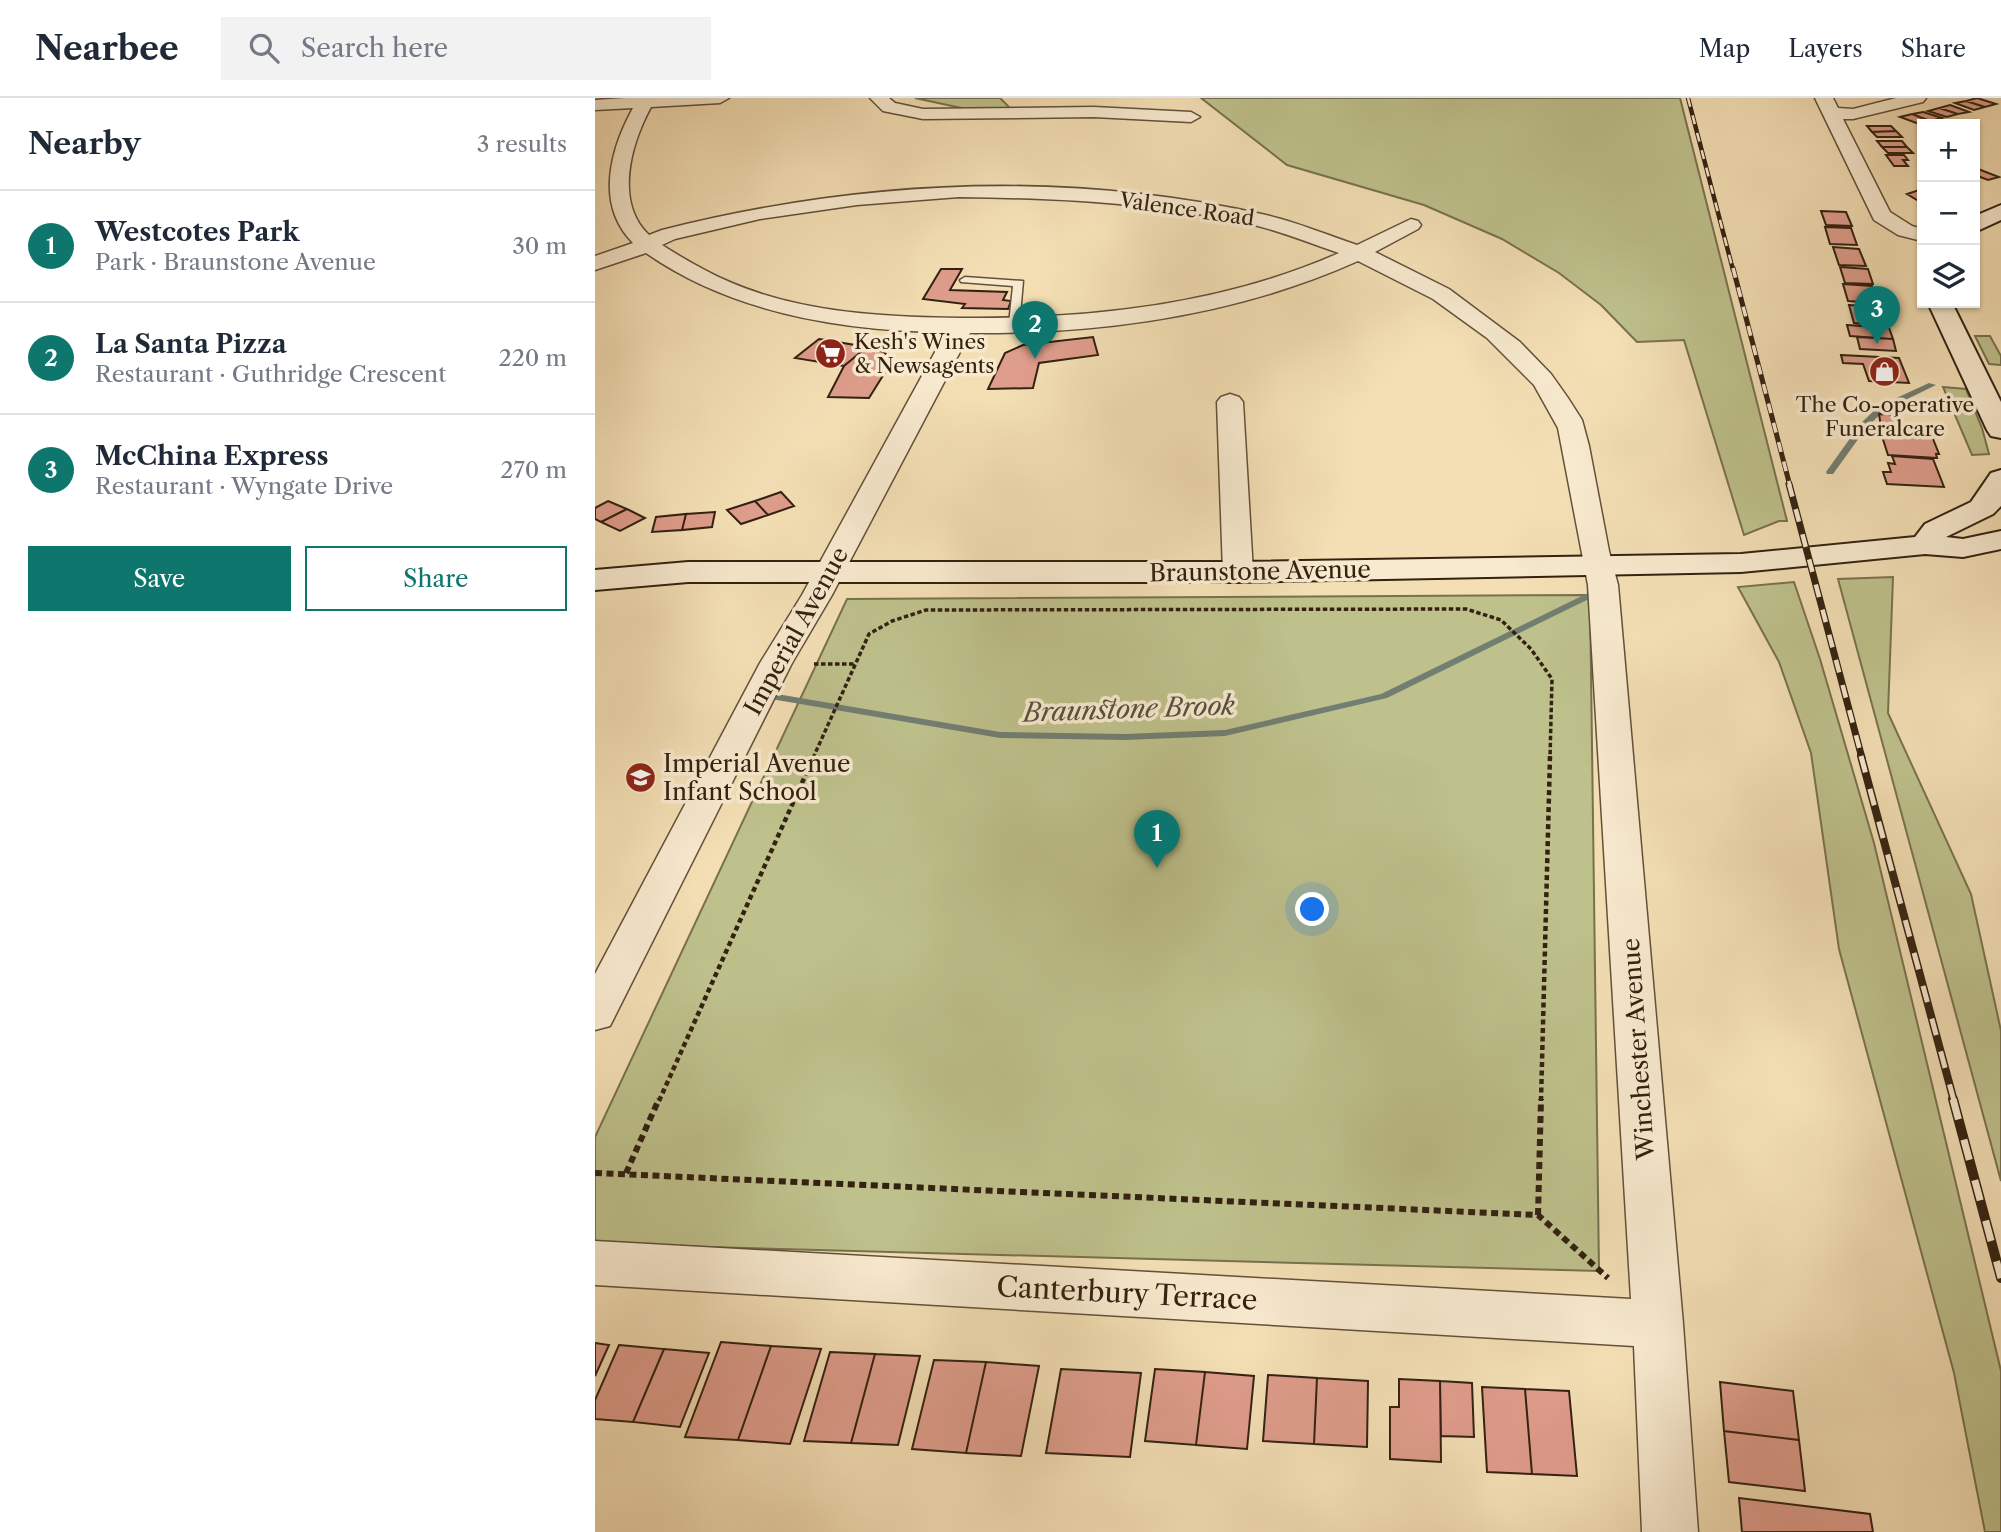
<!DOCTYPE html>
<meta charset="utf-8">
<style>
:root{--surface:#fff;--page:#f2f2f3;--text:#1f2937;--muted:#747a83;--line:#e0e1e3;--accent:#0f766e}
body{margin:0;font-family:"Libre Caslon Text",serif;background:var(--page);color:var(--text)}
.controls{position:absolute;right:21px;top:21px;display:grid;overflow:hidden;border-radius:0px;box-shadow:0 2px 5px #0004}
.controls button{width:63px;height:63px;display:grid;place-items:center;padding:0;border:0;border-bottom:2px solid var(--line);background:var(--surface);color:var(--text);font:35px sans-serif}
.you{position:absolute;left:718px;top:812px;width:24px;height:24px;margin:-18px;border:5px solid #fff;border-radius:50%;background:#1a73e8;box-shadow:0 0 0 10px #1a73e833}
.badge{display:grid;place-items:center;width:46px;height:46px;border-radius:50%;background:var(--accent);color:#fff;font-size:23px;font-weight:700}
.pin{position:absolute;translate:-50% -58px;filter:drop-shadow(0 2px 4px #0008)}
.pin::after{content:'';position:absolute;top:37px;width:24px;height:21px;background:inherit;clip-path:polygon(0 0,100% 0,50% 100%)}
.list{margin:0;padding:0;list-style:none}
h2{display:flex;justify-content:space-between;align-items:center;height:91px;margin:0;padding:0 28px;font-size:30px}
h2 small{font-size:23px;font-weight:400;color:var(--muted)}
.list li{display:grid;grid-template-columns:46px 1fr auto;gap:21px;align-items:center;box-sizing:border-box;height:112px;padding:0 28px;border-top:2px solid var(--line)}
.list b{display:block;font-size:26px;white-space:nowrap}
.list p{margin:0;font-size:23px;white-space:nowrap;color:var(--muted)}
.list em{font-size:23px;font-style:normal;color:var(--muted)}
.actions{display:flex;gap:14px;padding:21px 28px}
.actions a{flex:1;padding:16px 0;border:2px solid var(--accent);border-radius:0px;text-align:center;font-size:24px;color:var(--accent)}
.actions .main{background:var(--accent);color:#fff}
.icon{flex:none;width:38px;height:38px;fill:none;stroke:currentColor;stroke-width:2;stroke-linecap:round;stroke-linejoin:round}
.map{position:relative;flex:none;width:1406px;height:1434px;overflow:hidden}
header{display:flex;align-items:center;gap:42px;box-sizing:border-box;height:98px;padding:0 35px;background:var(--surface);border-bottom:2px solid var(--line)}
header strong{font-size:33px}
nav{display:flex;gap:38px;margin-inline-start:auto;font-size:24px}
.search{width:490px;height:63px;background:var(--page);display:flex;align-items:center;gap:18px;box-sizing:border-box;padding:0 24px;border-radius:0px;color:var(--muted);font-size:26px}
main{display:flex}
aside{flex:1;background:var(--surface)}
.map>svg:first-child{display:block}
</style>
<header>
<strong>Nearbee</strong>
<div class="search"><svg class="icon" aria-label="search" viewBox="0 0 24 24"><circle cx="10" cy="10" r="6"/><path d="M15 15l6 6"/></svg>Search here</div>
<nav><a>Map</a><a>Layers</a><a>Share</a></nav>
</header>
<main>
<aside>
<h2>Nearby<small>3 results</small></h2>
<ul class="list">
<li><span class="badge">1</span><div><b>Westcotes Park</b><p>Park · Braunstone Avenue</p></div><em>30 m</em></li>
<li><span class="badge">2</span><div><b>La Santa Pizza</b><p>Restaurant · Guthridge Crescent</p></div><em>220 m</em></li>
<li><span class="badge">3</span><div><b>McChina Express</b><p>Restaurant · Wyngate Drive</p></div><em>270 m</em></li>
</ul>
<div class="actions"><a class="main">Save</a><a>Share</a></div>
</aside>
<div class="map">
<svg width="1406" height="1434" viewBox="0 0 1406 1434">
<rect width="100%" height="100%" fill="#f4dfb5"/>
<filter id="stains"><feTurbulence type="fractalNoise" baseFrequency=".00286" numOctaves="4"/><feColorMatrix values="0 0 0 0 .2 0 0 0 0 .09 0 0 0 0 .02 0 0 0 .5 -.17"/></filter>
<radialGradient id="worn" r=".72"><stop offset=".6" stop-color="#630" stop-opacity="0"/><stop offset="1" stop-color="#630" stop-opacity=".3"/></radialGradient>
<path fill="#bec18c" stroke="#78714e" stroke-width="2" d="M320 0H405L415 10 371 11Z
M606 0H1085L1192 423H1184L1149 437 1089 242 1042 244 1006 207 964 175 907 141 829 107 692 67Z
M1380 238H1395L1406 258V267L1394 266Z
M1348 289 1371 291 1387 330 1394 356 1377 357Z
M1298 479 1293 615 1376 796 1406 933V1083L1243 481Z
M1199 484 1225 561 1279 745 1406 1273V1434H1390L1359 1275 1244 851 1216 655 1184 564 1143 489Z
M995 497 1004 1173 0 1146V1039L252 501Z"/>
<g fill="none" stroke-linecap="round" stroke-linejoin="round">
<path fill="#727e72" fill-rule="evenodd" d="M1334 285 1341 287 1290 312 1272 329 1238 376H1232L1231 374 1266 325 1284 308Z
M995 494 998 495V499L792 600 630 638 530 642 405 640 176 601 171 598 176 595 405 634 530 636 630 632 786 596Z"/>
</g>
<path fill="#df9d8c" stroke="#332111" stroke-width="2" d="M1382 0 1401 6 1390 9 1371 3Z
M1371 3 1390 9 1379 12 1360 5Z
M1355 7 1374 14 1363 16 1344 10Z
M1344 10 1363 16 1352 19 1333 13Z
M1328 14 1347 20 1335 23 1317 16Z
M1317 16 1335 23 1324 26 1305 19Z
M1272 28H1296L1301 33 1277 34Z
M1301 33 1307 39H1282L1277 34Z
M1282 43H1307L1312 49H1287Z
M1287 49H1312L1318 55H1293Z
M1291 57H1309L1313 62H1308L1313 68H1299Z
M1383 71 1404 79 1393 82 1380 77V72Z
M1324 92 1327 94V105L1312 96Z
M1226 113 1251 114 1257 128 1231 127Z
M1230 129 1256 130 1262 147 1235 146Z
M1238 149 1264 151 1271 168 1244 167Z
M1245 169 1273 171 1278 186 1250 185Z
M346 171H367L355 192 412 194 408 202 416 203 413 211 367 210 370 206 328 201Z
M1248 186 1277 188 1282 205 1253 203Z
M1254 207 1286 209 1290 228 1259 225Z
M1252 227 1294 230 1298 241 1255 238Z
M498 239 503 257 444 265 438 290 393 291 410 255 428 247Z
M1262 239 1298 241 1301 253 1265 251Z
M224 241 272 249 249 268 200 260Z
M272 249 289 254 297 263 274 300 233 299 249 268Z
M1246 257 1304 260 1314 285 1274 283 1268 266 1248 265Z
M1284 316 1305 317 1309 329 1334 331 1344 356H1341L1342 360 1293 357 1284 329H1286Z
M1297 358 1338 361 1349 389 1292 386 1288 374H1296L1293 365 1300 366Z
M186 394 199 408 173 417 160 403Z
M13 403 32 411 6 424 0 421V410Z
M160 403 173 417 146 426 132 412Z
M32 411 50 420 25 433 6 424Z
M120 414 117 429 87 432 91 416Z
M91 416 87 432 57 434 61 419Z
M126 1244 176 1248 143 1342 90 1339Z
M0 1245 14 1247 0 1278Z
M24 1247 69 1251 38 1324 0 1321V1302Z
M176 1248 226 1251 195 1346 143 1342Z
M69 1251 114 1255 85 1329 38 1324Z
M235 1254 280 1256 256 1345 209 1343Z
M280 1256 325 1258 303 1347 256 1345Z
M339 1262 391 1264 371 1355 317 1351Z
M391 1264 444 1268 426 1358 371 1355Z
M466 1271 546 1275 535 1359 451 1355Z
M560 1271 610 1274 601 1347 550 1343Z
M610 1274 659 1278 652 1351 601 1347Z
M673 1277 722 1280 719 1346 668 1343Z
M722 1280 773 1283 772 1349 719 1346Z
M804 1281 845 1283 846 1364 795 1361V1309H804Z
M845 1283 877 1285 879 1339 846 1338Z
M1125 1284 1198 1293 1204 1342 1129 1333Z
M887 1289 930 1291 937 1376 892 1374Z
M930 1291 974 1293 982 1378 937 1376Z
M1129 1333 1204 1342 1210 1393 1134 1384Z
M1144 1400 1275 1416 1278 1434H1147Z"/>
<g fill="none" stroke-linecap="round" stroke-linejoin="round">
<defs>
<path id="lane" d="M370 179 428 183 424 228 414 226 418 188 366 184 365 182Z"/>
<path id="street" d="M30 0H134L125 5 56 9C36 46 19 104 54 137L67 132C265 82 470 72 671 117 702 124 732 137 762 147L816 121 823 123 826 127 823 131 780 154 854 191 925 244 956 276 973 300 987 322 994 348 1014 453 1023 487 1088 1226 1103 1434H1047L1039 1248 0 1187V1143L1036 1201 993 487 963 330 939 287 892 240 838 201 763 163C643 217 506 236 375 235L237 497 197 565 15 928 0 932V876L165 565 207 497 351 234C247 233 137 215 51 155L0 172V158L38 145C0 107 15 52 38 10L0 12V2ZM364 99C466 100 564 105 663 128 690 135 717 146 744 155 627 207 494 221 366 220 290 219 208 215 137 185 113 175 89 161 67 147L80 141 165 121 262 107Z
M275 0H294L300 5 328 11 499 9 596 14 605 19 596 24 499 19 328 21 288 13Z
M1220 0H1238L1243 10 1258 11 1301 0H1331L1328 4 1258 21H1248L1295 114 1317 128 1327 131V143L1303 137 1279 122Z
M635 296 644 299 648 304 658 474 654 480 643 483 632 480 628 474 622 304 626 299Z"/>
<path id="secondary" d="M1406 107V122L1380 134V118Z
M1333 205H1357L1406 304V340L1396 338 1392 332Z
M1406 372V408L1398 416 1351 439 1368 441 1406 433V451L1368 459 1330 456 1146 474 643 484H93L0 492V472L93 464H643L1146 456 1320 439 1330 426 1376 404 1396 375Z"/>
</defs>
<use href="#lane" stroke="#63503a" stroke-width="3"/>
<use href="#street" stroke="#63503a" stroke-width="3"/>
<use href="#secondary" stroke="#332111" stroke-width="4"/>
<path stroke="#332111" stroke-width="3.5" stroke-dasharray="4.5 2.5" stroke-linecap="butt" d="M219 566H260
M218 660 274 536 297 523 331 512 871 511 906 522 936 551 957 581 955 660"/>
<path stroke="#332111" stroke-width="4.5" stroke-dasharray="5 3.5" stroke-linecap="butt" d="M64 1003 219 658
M946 1003 955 658"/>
<path stroke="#332111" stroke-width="6" stroke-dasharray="7 4.5" stroke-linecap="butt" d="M0 1075 943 1117 1013 1180
M31 1075 64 1001
M943 1117 946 1001"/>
<use href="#lane" fill="#f8eacf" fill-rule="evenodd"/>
<use href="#street" fill="#f8eacf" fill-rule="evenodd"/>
<use href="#secondary" fill="#f8eacf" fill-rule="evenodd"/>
<defs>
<path id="rail-far4" d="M1093 0 1138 172"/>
<path id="rail-far3" d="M1138 170 1195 388"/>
<path id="rail-far2" d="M1194 386 1267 660"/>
<path id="rail-far1" d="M1266 658 1359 1003"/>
<path id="rail" d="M1358 1001 1406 1180"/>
</defs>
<use href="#rail-far4" stroke="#332111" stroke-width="4.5"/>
<use href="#rail-far3" stroke="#332111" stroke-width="5"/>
<use href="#rail-far2" stroke="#332111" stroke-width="7"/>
<use href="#rail-far1" stroke="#332111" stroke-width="8"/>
<use href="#rail" stroke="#332111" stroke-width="10"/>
<use href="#rail-far4" stroke="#f8eacf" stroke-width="2.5" stroke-dasharray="9" stroke-linecap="butt"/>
<use href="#rail-far3" stroke="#f8eacf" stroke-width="3.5" stroke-dasharray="10" stroke-linecap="butt"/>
<use href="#rail-far2" stroke="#f8eacf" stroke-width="4.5" stroke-dasharray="13" stroke-linecap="butt"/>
<use href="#rail-far1" stroke="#f8eacf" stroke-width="5" stroke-dasharray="17" stroke-linecap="butt"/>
<use href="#rail" stroke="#f8eacf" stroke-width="7" stroke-dasharray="21" stroke-linecap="butt"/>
</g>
<defs>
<symbol id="supermarket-disc" viewBox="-11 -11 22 22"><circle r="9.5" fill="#8f2418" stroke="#f8eacf"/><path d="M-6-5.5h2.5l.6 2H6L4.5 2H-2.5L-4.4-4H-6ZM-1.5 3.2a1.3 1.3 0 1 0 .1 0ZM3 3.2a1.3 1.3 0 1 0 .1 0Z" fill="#fff"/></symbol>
<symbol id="shop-disc" viewBox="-11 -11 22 22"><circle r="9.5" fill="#8f2418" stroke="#f8eacf"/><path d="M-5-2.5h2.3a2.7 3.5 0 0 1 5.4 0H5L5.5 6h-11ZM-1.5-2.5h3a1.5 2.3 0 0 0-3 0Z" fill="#fff"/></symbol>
<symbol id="school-disc" viewBox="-11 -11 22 22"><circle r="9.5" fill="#8f2418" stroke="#f8eacf"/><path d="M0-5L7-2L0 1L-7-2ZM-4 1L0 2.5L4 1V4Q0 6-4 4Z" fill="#fff"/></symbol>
</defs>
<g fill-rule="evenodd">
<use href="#supermarket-disc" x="218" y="238" width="35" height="35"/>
<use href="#shop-disc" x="1272" y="256" width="35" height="35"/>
<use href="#school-disc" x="28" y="662" width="35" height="35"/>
</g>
<g text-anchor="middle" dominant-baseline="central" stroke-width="7" stroke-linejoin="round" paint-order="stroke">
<g font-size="21" fill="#332111" stroke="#f8eacf">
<text transform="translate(592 111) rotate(8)">Valence Road</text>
</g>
<g font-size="21" fill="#332111" stroke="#f8eacf" text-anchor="start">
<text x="259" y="243">Kesh's Wines<tspan x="259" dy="24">&amp; Newsagents</tspan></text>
<text x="1290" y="306" text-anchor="middle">The Co-operative<tspan x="1290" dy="24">Funeralcare</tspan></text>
</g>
<g font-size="24" fill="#332111" stroke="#f8eacf">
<text transform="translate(665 473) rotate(-1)">Braunstone Avenue</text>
<text transform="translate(201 533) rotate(-61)">Imperial Avenue</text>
<text transform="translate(1043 951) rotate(-94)">Winchester Avenue</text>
</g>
<g font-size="24" fill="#332111" stroke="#f8eacf" text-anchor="start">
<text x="68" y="665">Imperial Avenue<tspan x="68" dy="28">Infant School</tspan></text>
</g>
<g font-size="26" font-style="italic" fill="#525042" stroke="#f8eacf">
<text transform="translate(534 611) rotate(-2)">Braunstone Brook</text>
</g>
<g font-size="28" fill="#332111" stroke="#f8eacf">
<text transform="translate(532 1195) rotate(3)">Canterbury Terrace</text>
</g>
</g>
<rect width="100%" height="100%" filter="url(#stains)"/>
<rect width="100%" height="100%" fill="url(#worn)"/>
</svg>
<div class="controls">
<button>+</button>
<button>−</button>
<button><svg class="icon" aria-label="layers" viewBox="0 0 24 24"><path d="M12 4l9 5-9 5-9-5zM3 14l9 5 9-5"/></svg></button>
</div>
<div class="you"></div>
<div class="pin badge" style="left:562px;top:770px">1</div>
<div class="pin badge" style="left:440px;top:261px">2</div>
<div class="pin badge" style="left:1282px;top:246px">3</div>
</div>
</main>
